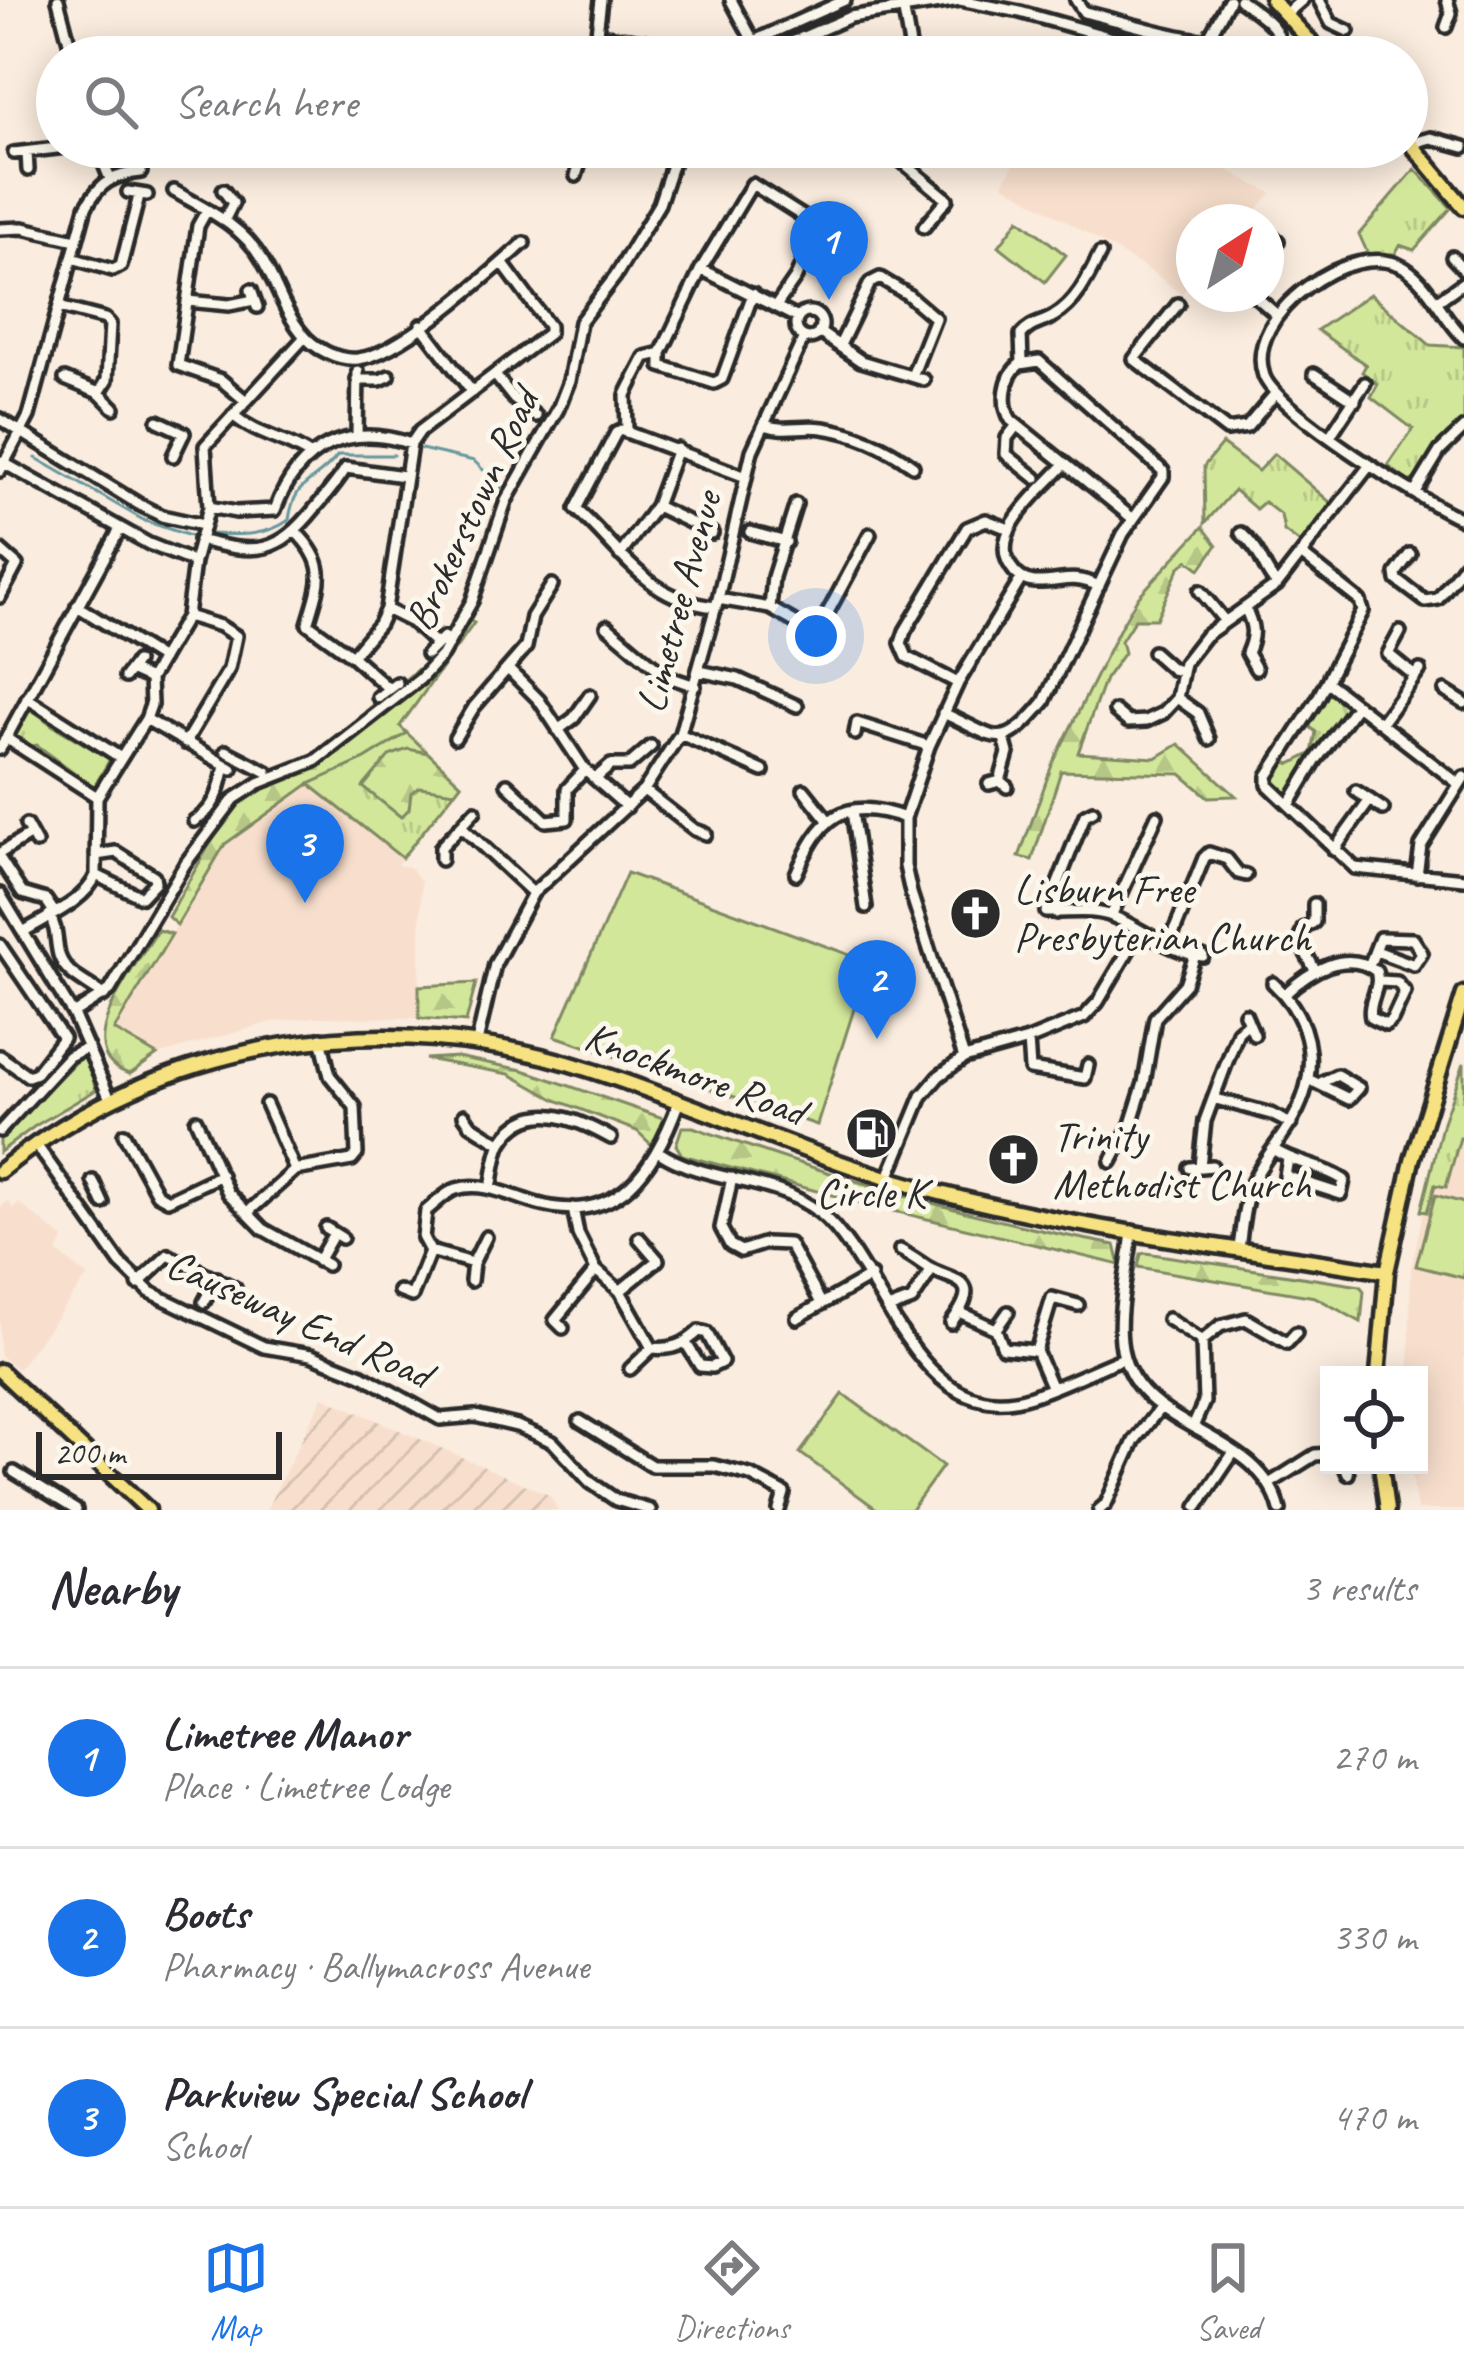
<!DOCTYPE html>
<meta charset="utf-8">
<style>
:root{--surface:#fff;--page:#f7f7f7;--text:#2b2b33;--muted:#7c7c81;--line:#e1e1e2;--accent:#1a73e8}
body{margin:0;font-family:Caveat,sans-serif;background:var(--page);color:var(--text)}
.controls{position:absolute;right:36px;bottom:36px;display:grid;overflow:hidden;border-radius:0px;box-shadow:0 6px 30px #0003}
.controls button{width:108px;height:108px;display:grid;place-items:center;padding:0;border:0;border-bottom:3px solid var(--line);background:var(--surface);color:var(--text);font:60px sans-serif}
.compass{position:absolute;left:1176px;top:204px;width:108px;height:108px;border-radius:50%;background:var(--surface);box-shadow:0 6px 30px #0003;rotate:36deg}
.scale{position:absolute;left:36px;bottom:30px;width:246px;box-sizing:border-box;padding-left:12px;border:6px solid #2b2b2b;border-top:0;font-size:33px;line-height:42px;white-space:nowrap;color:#2b2b2b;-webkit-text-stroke:9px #fbf7ec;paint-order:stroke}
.you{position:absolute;left:816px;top:636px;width:42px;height:42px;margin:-30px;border:9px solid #fff;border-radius:50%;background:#1a73e8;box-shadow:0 0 0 18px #1a73e833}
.badge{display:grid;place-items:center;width:78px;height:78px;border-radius:50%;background:var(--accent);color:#fff;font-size:39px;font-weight:700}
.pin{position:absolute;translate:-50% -99px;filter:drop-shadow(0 3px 6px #0008)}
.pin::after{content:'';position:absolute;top:63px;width:42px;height:36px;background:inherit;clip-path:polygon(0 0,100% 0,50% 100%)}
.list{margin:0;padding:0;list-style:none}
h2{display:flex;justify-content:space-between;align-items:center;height:156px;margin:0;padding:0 48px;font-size:51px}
h2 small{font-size:39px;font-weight:400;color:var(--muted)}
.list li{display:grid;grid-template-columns:78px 1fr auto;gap:36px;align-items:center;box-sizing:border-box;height:180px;padding:0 48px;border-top:3px solid var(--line)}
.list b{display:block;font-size:45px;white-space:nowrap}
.list p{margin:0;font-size:39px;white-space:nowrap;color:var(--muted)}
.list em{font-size:39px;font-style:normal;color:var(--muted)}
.icon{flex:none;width:66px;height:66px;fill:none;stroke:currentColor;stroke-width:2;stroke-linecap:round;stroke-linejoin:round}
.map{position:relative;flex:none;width:1464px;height:1510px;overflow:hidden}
.search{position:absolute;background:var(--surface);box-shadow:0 6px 30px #0003;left:36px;right:36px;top:36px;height:132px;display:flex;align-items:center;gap:30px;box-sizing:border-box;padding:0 42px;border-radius:66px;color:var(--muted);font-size:45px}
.sheet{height:696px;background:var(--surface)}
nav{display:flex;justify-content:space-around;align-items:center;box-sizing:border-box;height:168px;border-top:3px solid var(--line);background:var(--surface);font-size:33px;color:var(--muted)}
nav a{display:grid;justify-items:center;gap:6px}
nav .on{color:var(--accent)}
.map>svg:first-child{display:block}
</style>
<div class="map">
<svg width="1464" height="1510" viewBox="0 0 1464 1510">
<defs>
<pattern id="industrial-furrows" width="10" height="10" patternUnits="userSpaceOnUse" patternTransform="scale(3)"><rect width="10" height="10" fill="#f8dfcd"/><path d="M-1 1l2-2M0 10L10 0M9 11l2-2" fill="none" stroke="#d5c0b0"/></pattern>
<pattern id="grass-tufts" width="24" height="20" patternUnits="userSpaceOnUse" patternTransform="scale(3)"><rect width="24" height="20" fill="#d3e79b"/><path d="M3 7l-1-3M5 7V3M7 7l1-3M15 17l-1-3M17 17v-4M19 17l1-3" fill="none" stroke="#b5c686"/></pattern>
<pattern id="forest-firs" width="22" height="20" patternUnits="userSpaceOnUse" patternTransform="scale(3)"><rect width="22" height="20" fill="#d3e79b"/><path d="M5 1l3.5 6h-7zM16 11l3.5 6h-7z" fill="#b5c686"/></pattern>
</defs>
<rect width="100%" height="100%" fill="#faecde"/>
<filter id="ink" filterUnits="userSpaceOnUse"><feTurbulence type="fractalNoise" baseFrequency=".00833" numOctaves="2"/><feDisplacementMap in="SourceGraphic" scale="24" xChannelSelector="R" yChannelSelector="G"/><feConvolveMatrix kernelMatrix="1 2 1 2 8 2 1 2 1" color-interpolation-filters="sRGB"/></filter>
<g filter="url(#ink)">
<path fill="#f8dfcd" d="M1023 147H1047L1092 165 1100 147H1210L1205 158 1271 193 1246 222H1194V279L1181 294 1154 273 1003 184Z
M309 784 402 858 397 865 409 867 421 881 419 1018 316 1017 271 1022 157 1055 114 1031 225 844Z
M1464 1062V1510H1417L1410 1465H1419V1375H1409L1411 1269 1443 1120Z
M8 1201 14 1209 19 1203 64 1239 57 1252 88 1276 18 1369 0 1356V1208Z"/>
<path fill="url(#industrial-furrows)" d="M323 1397 549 1495 558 1510H266Z"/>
<path fill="url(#grass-tufts)" stroke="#7f8963" stroke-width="3" d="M1415 169 1451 208 1414 250 1400 245 1395 254H1368L1359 234Z
M1370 294 1430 345 1464 347V421L1435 450 1423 474 1409 482 1388 466 1413 429 1371 397 1378 384 1362 372 1366 365 1317 330Z
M1222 444 1258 471 1274 454 1331 503 1300 543 1284 531 1281 515 1264 502 1256 509 1234 490 1205 523 1204 466Z
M1328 693 1350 708 1286 798 1271 778 1284 761 1291 764 1312 753 1316 732 1309 726Z
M29 707 52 725 110 759 94 787 37 745 32 746 14 735Z
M407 733 461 784 402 858 309 784 365 759Z
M80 1057 88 1061 96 1090 35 1126 0 1152V1139Z
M1464 1063V1138H1460L1446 1187 1435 1185 1427 1212 1421 1211 1443 1122Z"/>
<path fill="url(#forest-firs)" stroke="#7f8963" stroke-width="3" d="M1203 527 1217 545 1200 569 1188 560 1179 568 1156 619H1135L1121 641 1124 653 1105 679 1078 753 1156 758 1179 744 1236 796 1208 797 1181 774 1061 771 1032 860 1019 857 1052 765 1121 626 1138 597Z
M459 615 474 623 400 726 407 733 365 759 309 784 225 844 177 925 168 917 229 811 254 793 294 777 341 751 372 720 366 711 438 653Z
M408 749 428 753 461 784 455 792 420 787 411 793 409 809 401 817 363 787 389 756Z
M158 930 172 934 114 1030 157 1055 130 1074C63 1054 138 963 158 930Z
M476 983 466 1022 419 1018V986Z
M457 1057 523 1070 663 1118 656 1149 637 1131 556 1100 509 1074 425 1059Z
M682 1127H693C832 1176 970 1219 1115 1245L1120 1265 873 1206 682 1155 676 1145Z
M1146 1253 1360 1286 1364 1291 1361 1322 1315 1297 1138 1267 1141 1254Z"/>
<path fill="#d3e79b" stroke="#7f8963" stroke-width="3" d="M1019 219 1066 255 1045 282 999 246Z
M627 873 869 962 817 1125 555 1036Z
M1435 1195 1464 1203V1278L1416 1266Z
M843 1394 943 1466 911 1510H878L800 1453Z"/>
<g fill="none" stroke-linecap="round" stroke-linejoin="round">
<path stroke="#67979e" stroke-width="3" d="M421 449 474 461 505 491
M36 458 145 521 190 536
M211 534C239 535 265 537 289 520 295 477 315 486 338 455H394"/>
<defs>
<path id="minor" d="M58 0 73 57
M731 0 751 37 756 40 845 0
M1076 0 1084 12C1108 17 1193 44 1208 39L1229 0
M1240 0C1261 16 1287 28 1278 57
M1319 0 1331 23 1348 31
M903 6 912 57
M1286 14 1302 0
M1446 27 1451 13 1447 0
M598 35 664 44
M594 57 601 0
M758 57 850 17 960 0 1020 12 1180 57
M1413 143 1431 138 1464 147
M97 147 110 179
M890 147 893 154 947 199 924 227
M1257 147 1281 159
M27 152 28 170
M14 153 66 147
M576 176 585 147
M223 190 233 203 225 219
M174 191C207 210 241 225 261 258 276 282 283 310 301 332 313 348 337 361 358 359 401 355 490 273 524 243
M128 192 147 195
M207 210 198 226 178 365 221 380 246 401
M0 229 23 228 76 240
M1266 231 1278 241 1266 257
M1452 257 1464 270
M72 258 113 270 121 266 139 196
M701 269 798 318
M251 290 257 307
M753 294 722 379 714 383 661 366V353L701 269 752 184 815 224 816 231 796 277 776 306
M1253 294 1277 315
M187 301 229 305 254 300
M1436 302 1464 282
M1178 304 1134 359 1227 430 1247 427 1275 394
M59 307 105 319 110 324 107 380 99 393
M796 325a13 13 0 1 1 26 0a13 13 0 1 1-26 0Z
M421 325 472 392
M819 332 861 361 924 380
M1464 338C1443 318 1430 284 1405 268 1353 236 1242 315 1264 376 1277 411 1426 504 1464 520
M840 345 870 283 880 278 907 294 935 318 912 376
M1022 363 1021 335C1031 323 1041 324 1054 316 1077 303 1089 276 1100 254
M1314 374 1355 401
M495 375 514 399 536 416
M634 378 645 357 661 353
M65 379 99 393 114 408
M357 380H380L389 376
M233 415C257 436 285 438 311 456
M0 419 140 505 162 516 203 525
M158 421 184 433 173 456
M765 425C784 432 803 425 823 428 857 433 886 446 913 466
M1017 425 1007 438 1006 454 1036 478
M627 432 626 395 632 383
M357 436 358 371
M1330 436 1365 383
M0 461 149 544 194 562
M1064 465C1043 489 987 532 1011 567 1016 575 1024 581 1034 582 1062 583 1071 573 1099 586
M0 471 29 416 86 207C100 182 113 175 141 172
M1415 492 1440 451 1464 428
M656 506 712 533
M209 507 236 512 275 510C298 447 348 422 411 444
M296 532C330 566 320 583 308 624L352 656 379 624 386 609 411 444 420 431 549 333V326L503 264
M750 532 786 542
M1241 533C1265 555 1260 566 1277 585
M199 540C258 555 277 555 316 507 327 494 337 483 346 468L404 476
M0 550 17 565 0 597
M1301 554 1360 601 1363 611 1317 700 1268 776V785L1355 868 1464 879
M1410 554 1396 573 1397 580 1425 601 1438 599 1464 565
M620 555 656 506 677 449
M1200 591 1224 620
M718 599 770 608 809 630 819 629 870 534
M77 606 162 659
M716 607C646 600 622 550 576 509L616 433 621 430 746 477
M770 608 773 577 796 504
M1245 608C1254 626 1255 635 1247 653L1256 669
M386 609 412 622 436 644
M607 626 666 676 695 686
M1400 632 1388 654 1415 676
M1153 652 1172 669 1181 671
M427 654 444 637
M352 656 389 689
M508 669 539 700 585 770 627 807
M132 671 150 679
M699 671 738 679 797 706
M125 677 136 662
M1327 682 1459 784
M958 683 907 657 901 643 905 631 967 528 986 520 1009 529
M1445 691 1464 703
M378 697 397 683
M27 698 121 758
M1177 698 1198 713 1209 739
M1115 711 1128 722 1146 721 1163 713 1177 698 1184 663 1205 636 1277 585 1370 465
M943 713C998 737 1000 755 1044 702L1123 534 1163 477V471L1039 361 1020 364C1004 376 1001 404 1011 420L1132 518
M146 719 232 769
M1381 723 1420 670
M558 730 574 718 590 695
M680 734 763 771
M855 734 857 723 929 746
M6 738 97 797
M455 738 474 707 526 647 532 617 552 585
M185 743 229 669 236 636 220 626 187 616
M0 749 120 529
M226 751 267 772
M595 779 611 765H629L651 746
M1000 781 1008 753 1004 738
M507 784 546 821 567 819V789L585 770
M989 784 1000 781 1007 787
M644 790 695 830 706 834
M804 790 827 819
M1356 791 1383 809
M1289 805 1316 760 1357 705
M852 811 866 907
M194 821C216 809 220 789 225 766
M26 825 36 843
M461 826 533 893
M1334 850 1370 800
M0 853 31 834
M96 855 116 852 154 876 155 882 141 897 96 875
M0 859 22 893 46 900 54 912
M441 860V847L475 811
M796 874C820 819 841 795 905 818
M1417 875 1421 846 1464 777
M0 894 73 1014 110 1099
M1314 904V922L1303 929 1299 941 1315 970
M1046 912C1069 913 1093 908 1114 917 1143 929 1171 953 1203 956
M1056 913 1057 886 1085 815 1093 811
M49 915C58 930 55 939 59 955 66 976 88 982 104 996
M1111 916 1157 816
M23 932C47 917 86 901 96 875L97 797 146 719 151 705 150 679 187 616 194 562 209 507 205 446 305 337
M1169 944 1204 858 1209 853 1227 859 1238 873 1246 875
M0 945 63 1038 36 1073 28 1076 0 1056
M1369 966 1380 938 1413 939 1422 953 1414 965 1376 951
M1285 994C1308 972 1346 948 1376 971 1382 988 1367 1001 1371 1018L1386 1025 1392 1020 1405 992 1397 982 1380 981
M73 1014 110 990 185 864 234 799 259 783 315 761 420 679 442 655 472 601 506 501 558 409 569 381 580 322 615 277 659 204 678 147
M1245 1014 1254 1035
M1028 1040 1030 1069 1085 1078 1088 1065
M477 1042 495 964 533 893 644 790 680 734 718 599 752 451 804 337
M964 1058 911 893 905 866V818L929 746 958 683 1021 579
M1310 1080 1349 1099 1359 1088 1337 1075 1322 1082
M1216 1099 1271 1114 1291 1124
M266 1104 295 1170
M464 1115 471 1125 501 1144
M196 1120 228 1193 263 1229 327 1265
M0 1131 69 1056 88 1047
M124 1134 157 1194 168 1200 221 1175
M35 1143 120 1263 150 1292 264 1347 311 1355 362 1375 440 1419 475 1416 517 1426 553 1442 590 1482 616 1500 650 1510
M1273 1149C1294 1164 1322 1165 1344 1180L1341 1194 1285 1176 1288 1159
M659 1152C707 1184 774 1176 820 1213 886 1268 915 1433 1031 1396 1062 1386 1093 1370 1124 1358
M1111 1162 1131 1124 1144 1083 1155 1018 1185 984 1195 955
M1200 1166 1205 1121 1238 1032 1247 1024
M1190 1168 1212 1166
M732 1178 721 1228 730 1245 741 1251 766 1243 789 1244 821 1303
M888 1178 922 1096 939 1076 964 1058 1028 1040 1084 1017 1098 1002 1140 931
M93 1181 103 1203
M491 1188C494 1174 495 1154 502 1142 530 1097 577 1119 611 1138
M573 1208 578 1234 596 1270 620 1291 652 1348 630 1369
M247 1213 295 1170 352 1160 357 1154 355 1107 330 1076 321 1038
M326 1228 342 1238
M1132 1231C1129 1268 1117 1305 1121 1342 1131 1434 1259 1426 1280 1510
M1239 1248C1242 1227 1244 1202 1252 1183 1261 1163 1276 1146 1288 1127 1320 1078 1317 1024 1273 983
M900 1250C910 1255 918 1261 927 1267 952 1282 986 1277 951 1323
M430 1251 473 1263
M318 1261 333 1235
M471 1281 473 1263 486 1237
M138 1284 168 1255 235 1288
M399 1291 412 1296 430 1251 423 1238 426 1211C434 1205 446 1192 456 1189 484 1180 512 1197 538 1204 619 1226 655 1168 679 1101
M620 1291 658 1260 639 1238
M204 1302 217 1278
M888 1309 912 1300 931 1271
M959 1312 996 1329 1003 1348 1036 1351
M797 1318 871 1276
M1168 1319 1202 1341
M563 1328 555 1320 596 1270
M996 1329 1008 1312
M652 1348C672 1350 684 1345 699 1331L707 1333 722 1362 712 1367 700 1366 686 1343
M1051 1386 1036 1351 1052 1298 1078 1305
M580 1421 652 1466H714L750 1475 784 1493 779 1510
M1193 1427 1204 1402 1202 1341 1220 1326 1246 1319 1287 1343 1296 1333
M1344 1465 1348 1474
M14 1472 76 1510
M1269 1484 1315 1455 1329 1454
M1197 1507 1234 1452
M1099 1510 1106 1504 1134 1441 1160 1408"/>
<path id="major" d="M1272 0 1325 57
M1407 139 1464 207
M0 1171C166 1037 388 1004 590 1070 699 1105 804 1155 914 1186 1068 1229 1230 1247 1387 1272
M0 1371 148 1510
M1378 1375 1387 1272 1412 1160 1464 994
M1381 1465 1387 1510"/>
</defs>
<use href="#minor" stroke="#2b2b2b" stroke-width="18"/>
<use href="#major" stroke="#2b2b2b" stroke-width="21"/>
<use href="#minor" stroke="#fbf7ec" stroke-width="9"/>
<use href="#major" stroke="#f7e281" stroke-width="12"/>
</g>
</g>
<defs>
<symbol id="church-disc" viewBox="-11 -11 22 22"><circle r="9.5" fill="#2b2b2b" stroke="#fbf7ec"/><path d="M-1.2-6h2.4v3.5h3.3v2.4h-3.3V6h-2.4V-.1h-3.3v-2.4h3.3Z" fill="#fff"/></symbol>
<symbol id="fuel-disc" viewBox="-11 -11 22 22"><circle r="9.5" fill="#2b2b2b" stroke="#fbf7ec"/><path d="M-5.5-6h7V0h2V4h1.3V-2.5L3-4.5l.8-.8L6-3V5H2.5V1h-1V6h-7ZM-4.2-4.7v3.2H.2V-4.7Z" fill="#fff"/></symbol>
</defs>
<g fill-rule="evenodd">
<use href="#church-disc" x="946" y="884" width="59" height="59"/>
<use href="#fuel-disc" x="842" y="1104" width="59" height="59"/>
<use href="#church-disc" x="984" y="1130" width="59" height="59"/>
</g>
<g text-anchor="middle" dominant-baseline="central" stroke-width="10" stroke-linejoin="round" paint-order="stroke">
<g font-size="42" fill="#2b2b2b" stroke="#fbf7ec">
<text transform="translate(472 510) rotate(-65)">Brokerstown Road</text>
<text transform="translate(679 602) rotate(-75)">Limetree Avenue</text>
<text transform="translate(695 1074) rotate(20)">Knockmore Road</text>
<text transform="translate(299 1319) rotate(24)">Causeway End Road</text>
</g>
<g font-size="42" fill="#2b2b2b" stroke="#fbf7ec" text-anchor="start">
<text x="1014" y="889">Lisburn Free<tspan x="1014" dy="48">Presbyterian Church</tspan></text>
<text x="1053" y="1136">Trinity<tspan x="1053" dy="48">Methodist Church</tspan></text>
<text x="871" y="1193" text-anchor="middle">Circle K</text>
</g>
</g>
</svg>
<div class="controls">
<button><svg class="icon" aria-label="locate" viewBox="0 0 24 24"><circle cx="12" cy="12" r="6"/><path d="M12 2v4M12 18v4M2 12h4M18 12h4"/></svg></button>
</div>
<svg class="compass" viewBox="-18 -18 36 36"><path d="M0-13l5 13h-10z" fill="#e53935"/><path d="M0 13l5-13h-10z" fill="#7c7c81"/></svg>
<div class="scale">200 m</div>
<div class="you"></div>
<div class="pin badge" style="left:829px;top:300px">1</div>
<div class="pin badge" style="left:877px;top:1039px">2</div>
<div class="pin badge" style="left:305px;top:903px">3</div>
<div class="search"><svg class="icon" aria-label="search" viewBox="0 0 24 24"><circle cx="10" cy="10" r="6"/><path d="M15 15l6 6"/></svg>Search here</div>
</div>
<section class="sheet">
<h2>Nearby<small>3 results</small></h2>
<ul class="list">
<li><span class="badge">1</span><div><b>Limetree Manor</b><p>Place · Limetree Lodge</p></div><em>270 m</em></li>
<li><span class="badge">2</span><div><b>Boots</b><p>Pharmacy · Ballymacross Avenue</p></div><em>330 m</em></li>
<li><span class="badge">3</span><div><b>Parkview Special School</b><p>School</p></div><em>470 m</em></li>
</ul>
</section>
<nav>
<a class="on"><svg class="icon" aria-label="map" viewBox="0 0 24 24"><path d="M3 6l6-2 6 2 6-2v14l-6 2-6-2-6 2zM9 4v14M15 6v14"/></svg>Map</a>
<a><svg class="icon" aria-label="directions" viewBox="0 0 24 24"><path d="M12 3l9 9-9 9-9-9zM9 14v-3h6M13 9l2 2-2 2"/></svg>Directions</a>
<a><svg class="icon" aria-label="saved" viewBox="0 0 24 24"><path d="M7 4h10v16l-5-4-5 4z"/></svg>Saved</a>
</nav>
